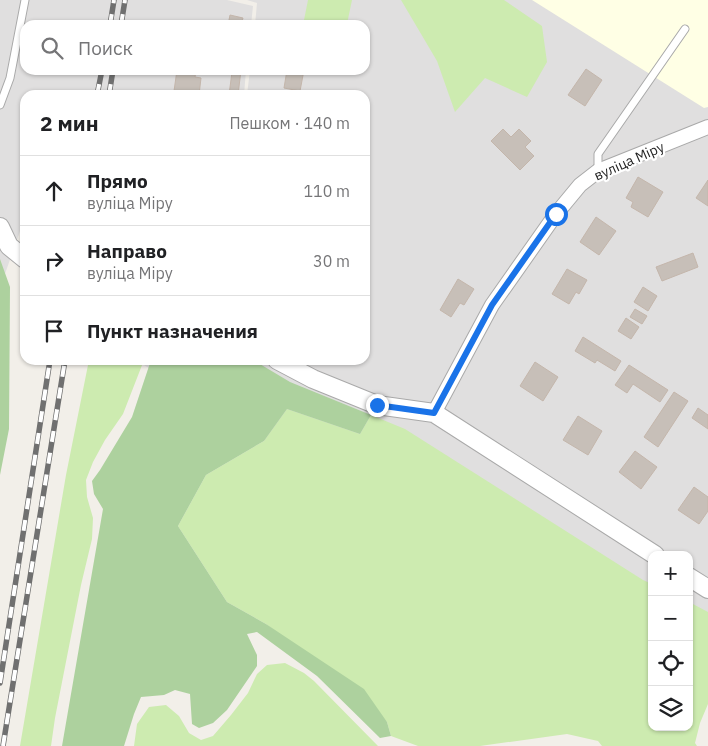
<!DOCTYPE html>
<html lang="ru">
<meta charset="utf-8">
<style>
:root{--surface:#fff;--page:#f6f6f6;--text:#202124;--muted:#757577;--line:#e0e0e0}
body{margin:0;font-family:"IBM Plex Sans",sans-serif;background:var(--page);color:var(--text)}
.controls{position:absolute;right:15px;bottom:15px;display:grid;overflow:hidden;border-radius:10px;box-shadow:0 1px 4px #0004}
.controls button{width:45px;height:45px;display:grid;place-items:center;padding:0;border:0;border-bottom:1px solid var(--line);background:var(--surface);color:var(--text);font:25px sans-serif}
.stop{position:absolute;width:15px;height:15px;margin:-11px;border:4px solid #1a73e8;border-radius:50%;background:#fff}
.stop.end{background:#1a73e8;border-color:#fff;box-shadow:0 1px 5px #0008}
.list{margin:0;padding:0;list-style:none}
h2{display:flex;justify-content:space-between;align-items:center;height:65px;margin:0;padding:0 20px;font-size:21px}
h2 small{font-size:16px;font-weight:400;color:var(--muted)}
.list li{display:grid;grid-template-columns:32px 1fr auto;gap:15px;align-items:center;box-sizing:border-box;height:70px;padding:0 20px;border-top:1px solid var(--line)}
.list b{display:block;font-size:19px;white-space:nowrap}
.list p{margin:0;font-size:16px;white-space:nowrap;color:var(--muted)}
.list em{font-size:16px;font-style:normal;color:var(--muted)}
.icon{flex:none;width:28px;height:28px;fill:none;stroke:currentColor;stroke-width:2;stroke-linecap:round;stroke-linejoin:round}
.map{position:relative;flex:none;width:708px;height:746px;overflow:hidden}
.search{position:absolute;background:var(--surface);box-shadow:0 1px 4px #0004;left:20px;top:20px;width:350px;height:55px;display:flex;align-items:center;gap:12px;box-sizing:border-box;padding:0 18px;border-radius:15px;color:var(--muted);font-size:19px}
.panel{position:absolute;background:var(--surface);box-shadow:0 1px 4px #0004;left:20px;top:90px;width:350px;height:275px;border-radius:15px}
.map>svg:first-child{display:block}
</style>
<div class="map">
<svg width="708" height="746" viewBox="0 0 708 746">
<rect width="100%" height="100%" fill="#f2efe9"/>
<path fill="#e0dfdf" d="M0 0H227L253 6 251 25H25V70H246L244 95H25V217L0 288Z
M247 0H708V686L689 678V555H652V662L552 620 136 360H365V95H247L250 70H365V25H255L257 3Z"/>
<path fill="#ffffe5" d="M532 0H708V107L704 108Z"/>
<path fill="#cdebb0" d="M308 0H352L347 24 303 25Z
M401 0H504L542 26 547 62 527 97 485 78 455 112 437 61Z
M89 360H144L123 414 105 440 93 462 86 480 87 497 93 518 92 539 81 585 55 718 51 746H20L66 475Z
M287 409 360 434 371 415 405 429 643 580 652 584V727H689V602L708 612V704L700 723 695 743 697 746H602L598 741 567 734 480 746H418L391 736 387 722 266 624 227 602 178 526 206 475 264 441Z
M285 663 304 673 314 681 378 746H134L137 724 149 707 166 705 179 716 189 733 201 740 213 736 231 715 248 693 257 674 267 665Z"/>
<path fill="#add19e" d="M0 259 10 287 9 429 0 475Z
M151 360H253L290 382 371 415 360 434 287 409 264 441 206 475 178 526 227 602 266 624 364 689 387 722 391 736 380 738 317 676 257 632 247 634 257 655V666L227 710 213 723 199 728 192 724 190 694 175 690 164 695 141 697 134 714 124 746H62L103 509 94 494 92 481 100 470 132 417Z"/>
<path fill="#c7bfb8" stroke="#c4b6ab" d="M230 15 243 18 241 25H228Z
M586 69 602 80 585 106 568 95Z
M177 70H196L195 77 201 78 199 95 174 91Z
M225 70H241L238 95H229L232 72 225 71Z
M287 70H304L300 91 284 88Z
M503 129 511 137 519 129 531 141 525 147 534 156 520 170 491 141Z
M638 177 663 192 648 217 631 207 633 202 626 198Z
M708 180V206L696 198Z
M596 217 616 231 599 255 580 242Z
M693 253 698 267 662 281 656 267Z
M567 269 587 280 579 294 576 292 569 304 552 294Z
M458 279 474 289 464 305 460 303 451 317 440 310Z
M643 287 657 296 648 311 634 302Z
M635 309 647 316 642 324 630 317Z
M626 318 639 327 631 339 618 331Z
M583 337 621 361 615 371 597 360 595 363 575 351Z
M535 362 558 377 543 401 520 386Z
M629 365 668 390 660 402 633 384 627 393 615 385Z
M674 392 688 401 658 447 644 437Z
M698 408 708 415V429L692 418Z
M578 416 602 431 588 455 563 440Z
M635 451 657 467 641 489 619 472Z
M694 487 708 497V511L699 524 678 510Z"/>
<g fill="none" stroke-linecap="round" stroke-linejoin="round">
<defs>
<path id="service" d="M0 105 10 78 25 0
M598 171V154L685 29"/>
<path id="minor" d="M434 413 492 305 556 214 580 185 598 171 708 127"/>
<path id="tertiary" d="M0 227 9 246 25 259
M277 360 313 379 377 405 434 413 655 555
M689 577 708 589"/>
</defs>
<use href="#service" stroke="#a9a9a9" stroke-width="9"/>
<use href="#minor" stroke="#a9a9a9" stroke-width="16"/>
<use href="#tertiary" stroke="#a9a9a9" stroke-width="20"/>
<use href="#service" stroke="#fff" stroke-width="7"/>
<use href="#minor" stroke="#fff" stroke-width="14"/>
<use href="#tertiary" stroke="#fff" stroke-width="18"/>
<defs>
<path id="rail" d="M110 25 114 0
M121 25 125 0
M97 95 102 70
M109 95 113 70
M0 683 50 360
M3 746 65 360"/>
</defs>
<use href="#rail" stroke="#707070" stroke-width="5.5"/>
<use href="#rail" stroke="#fff" stroke-width="4" stroke-dasharray="11" stroke-linecap="butt"/>
</g>
<g fill="none" stroke-linecap="round" stroke-linejoin="round">
<path stroke="#1a73e8" stroke-width="6" d="M377 405 434 413 492 305 556 214"/>
</g>
<g text-anchor="middle" dominant-baseline="central" stroke-width="4.5" stroke-linejoin="round" paint-order="stroke">
<g font-size="14" fill="#222" stroke="#fff">
<text transform="translate(629 161) rotate(-24)">вуліца Міру</text>
</g>
</g>
</svg>
<div class="controls">
<button>+</button>
<button>−</button>
<button><svg class="icon" aria-label="locate" viewBox="0 0 24 24"><circle cx="12" cy="12" r="6"/><path d="M12 2v4M12 18v4M2 12h4M18 12h4"/></svg></button>
<button><svg class="icon" aria-label="layers" viewBox="0 0 24 24"><path d="M12 4l9 5-9 5-9-5zM3 14l9 5 9-5"/></svg></button>
</div>
<div class="stop" style="left:556px;top:214px"></div>
<div class="stop end" style="left:377px;top:405px"></div>
<div class="search"><svg class="icon" aria-label="search" viewBox="0 0 24 24"><circle cx="10" cy="10" r="6"/><path d="M15 15l6 6"/></svg>Поиск</div>
<section class="panel">
<h2>2 мин<small>Пешком · 140 m</small></h2>
<ul class="list">
<li><svg class="icon" aria-label="ahead" viewBox="0 0 24 24"><path d="M12 20V5M6 11l6-6 6 6"/></svg><div><b>Прямо</b><p>вуліца Міру</p></div><em>110 m</em></li>
<li><svg class="icon" aria-label="right" viewBox="0 0 24 24"><path d="M7 20v-9h11M14 6l5 5-5 5"/></svg><div><b>Направо</b><p>вуліца Міру</p></div><em>30 m</em></li>
<li><svg class="icon" aria-label="arrive" viewBox="0 0 24 24"><path d="M6 21V4h12l-3 4 3 4H6"/></svg><div><b>Пункт назначения</b></div></li>
</ul>
</section>
</div>
